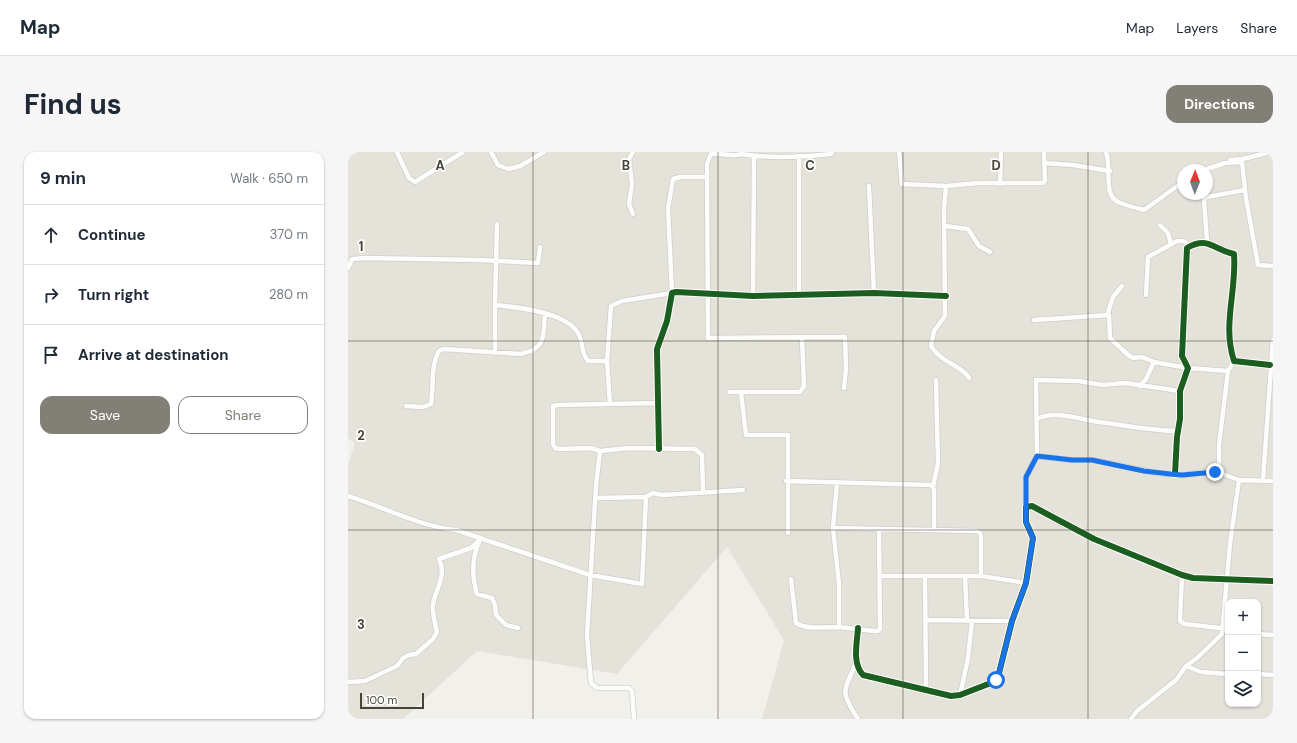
<!DOCTYPE html>
<meta charset="utf-8">
<style>
:root{--surface:#fff;--page:#f6f6f7;--text:#1f2937;--muted:#747a83;--line:#e0e1e3;--accent:#828076}
body{margin:0;font-family:"DM Sans",sans-serif;background:var(--page);color:var(--text)}
.controls{position:absolute;right:12px;bottom:12px;display:grid;overflow:hidden;border-radius:8px;box-shadow:0 1px 3px #0004}
.controls button{width:36px;height:36px;display:grid;place-items:center;padding:0;border:0;border-bottom:1px solid var(--line);background:var(--surface);color:var(--text);font:20px sans-serif}
.compass{position:absolute;left:829px;top:12px;width:36px;height:36px;border-radius:50%;background:var(--surface);box-shadow:0 1px 3px #0004;rotate:1deg}
.scale{position:absolute;left:12px;bottom:10px;width:64px;box-sizing:border-box;padding-left:4px;border:2px solid #464337;border-top:0;font-size:11px;line-height:14px;white-space:nowrap;color:#464337;-webkit-text-stroke:3px #fff;paint-order:stroke}
.stop{position:absolute;width:12px;height:12px;margin:-9px;border:3px solid #1a73e8;border-radius:50%;background:#fff}
.stop.end{background:#1a73e8;border-color:#fff;box-shadow:0 1px 4px #0008}
.list{margin:0;padding:0;list-style:none}
h2{display:flex;justify-content:space-between;align-items:center;height:52px;margin:0;padding:0 16px;font-size:17px}
h2 small{font-size:13px;font-weight:400;color:var(--muted)}
.list li{display:grid;grid-template-columns:26px 1fr auto;gap:12px;align-items:center;box-sizing:border-box;height:60px;padding:0 16px;border-top:1px solid var(--line)}
.list b{display:block;font-size:15px;white-space:nowrap}
.list em{font-size:13px;font-style:normal;color:var(--muted)}
.actions{display:flex;gap:8px;padding:12px 16px}
.actions a{flex:1;padding:9px 0;border:1px solid var(--accent);border-radius:12px;text-align:center;font-size:14px;color:var(--accent)}
.actions .main{background:var(--accent);color:#fff}
.icon{flex:none;width:22px;height:22px;fill:none;stroke:currentColor;stroke-width:2;stroke-linecap:round;stroke-linejoin:round}
.map{position:relative;flex:none;width:925px;height:567px;overflow:hidden;border-radius:12px}
header{display:flex;align-items:center;gap:24px;box-sizing:border-box;height:56px;padding:0 20px;background:var(--surface);border-bottom:1px solid var(--line)}
header strong{font-size:19px}
nav{display:flex;gap:22px;margin-inline-start:auto;font-size:14px}
.intro{display:flex;align-items:center;justify-content:space-between;box-sizing:border-box;height:96px;padding:0 24px}
h1{margin:0;font-size:28px}
.button{padding:10px 18px;border-radius:12px;background:var(--accent);color:#fff;font-size:14px;font-weight:700}
main{display:flex;gap:24px;padding:0 24px}
aside{flex:1;background:var(--surface);border-radius:12px;box-shadow:0 1px 3px #0004}
.map>svg:first-child{display:block}
</style>
<header>
<strong>Map</strong>
<nav><a>Map</a><a>Layers</a><a>Share</a></nav>
</header>
<div class="intro"><h1>Find us</h1><a class="button">Directions</a></div>
<main>
<aside>
<h2>9 min<small>Walk · 650 m</small></h2>
<ul class="list">
<li><svg class="icon" aria-label="ahead" viewBox="0 0 24 24"><path d="M12 20V5M6 11l6-6 6 6"/></svg><div><b>Continue</b></div><em>370 m</em></li>
<li><svg class="icon" aria-label="right" viewBox="0 0 24 24"><path d="M7 20v-9h11M14 6l5 5-5 5"/></svg><div><b>Turn right</b></div><em>280 m</em></li>
<li><svg class="icon" aria-label="arrive" viewBox="0 0 24 24"><path d="M6 21V4h12l-3 4 3 4H6"/></svg><div><b>Arrive at destination</b></div></li>
</ul>
<div class="actions"><a class="main">Save</a><a>Share</a></div>
</aside>
<div class="map">
<svg width="925" height="567" viewBox="0 0 925 567">
<rect width="100%" height="100%" fill="#f1f0eb"/>
<path fill="#e5e2d9" fill-rule="evenodd" d="M0 0H925V567H414L436 488 379 395 269 522 129 499 55 567H0V313L7 291 0 286ZM835 18H859V42H835ZM880 450H910V552H880Z"/>
<g fill="none" stroke-linecap="round" stroke-linejoin="round">
<defs>
<path id="minor" d="M49 0 61 26 67 30 115 0
M143 0 150 13 160 17 172 14 196 0
M393 0V2C384 6 374 0 363 2L359 12 360 186 497 185 498 217 496 236
M551 0 554 32 598 34 630 31H695L697 29 696 0
M758 0C764 16 754 45 772 51 780 54 788 56 796 58L835 30
M393 2C422 7 454 5 483 2L484 0
M882 8 895 7 922 0
M696 11 725 13 762 19
M856 18 877 11 894 10 898 46 910 113 925 114
M652 32 653 0
M521 34 526 141
M598 34 596 57 597 164 586 179 583 194C594 212 614 213 621 226
M285 62 281 52 284 32 281 7 285 0
M812 73 820 81 823 92
M597 74 620 77 631 94 642 100
M859 90 856 47 859 45 897 38
M0 116 4 107 16 106 130 108 190 111 192 95
M798 143 800 105 829 89H836L842 94
M405 144 406 4
M451 144V4
M147 153 149 72
M759 163 765 145 774 134
M686 168 761 163 762 186 780 203 785 206 794 205 806 210 840 216 880 219
M147 201V153C169 155 218 160 230 181 236 192 232 199 240 209H259
M792 234 798 227 806 210
M381 240H452L456 234 454 186
M393 241 398 283H440V381
M311 251 209 253 205 254V292L207 296 212 297 243 296 252 299 281 296 347 297 354 303 355 340
M262 252 259 209 263 154 274 149 324 141 320 57 325 27 332 25H359
M58 254 75 255 83 252C86 235 82 215 91 199L95 197 173 202C199 197 195 183 197 161
M689 267C707 258 731 267 750 270 776 273 803 279 830 279
M311 297 309 197 319 169 324 141 328 140 405 144 526 141 598 144
M252 299 248 334 239 483 243 531 249 536H281L284 539 286 567
M689 304 724 308H745L809 321 834 323 867 319 891 328 925 329
M867 319 871 317V293L880 219 886 209
M827 322 829 285 832 267V239L840 216 834 204 839 96C860 84 864 97 886 102 889 138 874 173 886 209L922 213
M915 328 925 188
M438 329 583 333 586 337V378
M489 331 485 376 491 432V475L526 479H530L532 477 531 377
M585 335 590 311 588 228
M0 344C35 355 71 374 108 378L242 423 294 432 298 345
M248 346 298 345 305 341 314 343 395 338
M678 355V325L689 304 688 228 731 229 754 233 777 231 832 239
M485 376 629 379 632 381 633 385V424
M131 390C124 406 124 425 129 442L144 446 147 453 148 463 158 473 170 476
M834 423 832 469 837 472 880 477
M532 424H633L678 431
M577 424 578 538
M617 424 619 468
M443 427 448 471C459 478 478 475 491 475
M577 468 664 469
M510 476C509 492 504 511 515 523L603 544 612 543 648 529 650 525 664 469 678 431 685 386 678 370V355L684 354 746 387 834 423 845 426 925 429
M910 482 925 483
M508 511C495 541 492 539 510 567
M838 514 853 520 880 522
M910 522 925 523
M0 530 17 529 49 514 55 506 61 503 68 502 85 487 89 480C87 471 84 461 85 452 88 436 99 424 91 407L123 396 133 387
M612 543 620 506 624 469
M783 567 789 559 828 528 838 514 849 506 874 482 882 392 891 328"/>
</defs>
<use href="#minor" stroke="#cfcec9" stroke-width="6"/>
<use href="#minor" stroke="#fdfdfc" stroke-width="4.5"/>
<defs>
<path id="cycleway" d="M311 297 309 197 319 169 324 141 328 140 405 144 526 141 598 144
M827 322 829 285 832 267V239L840 216 834 204 839 96C860 84 864 97 886 102 889 138 874 173 886 209L922 213
M510 476C509 492 504 511 515 523L603 544 612 543 648 529 650 525 664 469 678 431 685 386 678 370V355L684 354 746 387 834 423 845 426 925 429"/>
</defs>
<use href="#cycleway" stroke="#fff" stroke-width="8"/>
<use href="#cycleway" stroke="#1b5e20" stroke-width="6"/>
</g>
<g fill="none" stroke-linecap="round" stroke-linejoin="round">
<path stroke="#1a73e8" stroke-width="5" d="M648 528 650 525 664 469 678 431 685 386 678 370V325L689 304 724 308H744L796 319 822 322 834 323 867 320"/>
</g>
<path fill="none" stroke="#464337" stroke-width="1" stroke-opacity="0.55" d="M185 0V567M370 0V567M555 0V567M740 0V567M0 189H925M0 378H925"/>
<g font-size="13" text-anchor="middle" font-weight="bold" fill="#464337" stroke="#fff" stroke-width="3.5" stroke-linejoin="round" paint-order="stroke">
<text x="92" y="18">A</text>
<text x="278" y="18">B</text>
<text x="462" y="18">C</text>
<text x="648" y="18">D</text>
<text x="13" y="99">1</text>
<text x="13" y="288">2</text>
<text x="13" y="477">3</text>
</g>
</svg>
<div class="controls">
<button>+</button>
<button>−</button>
<button><svg class="icon" aria-label="layers" viewBox="0 0 24 24"><path d="M12 4l9 5-9 5-9-5zM3 14l9 5 9-5"/></svg></button>
</div>
<svg class="compass" viewBox="-18 -18 36 36"><path d="M0-13l5 13h-10z" fill="#e53935"/><path d="M0 13l5-13h-10z" fill="#747a83"/></svg>
<div class="scale">100 m</div>
<div class="stop" style="left:648px;top:528px"></div>
<div class="stop end" style="left:867px;top:320px"></div>
</div>
</main>
